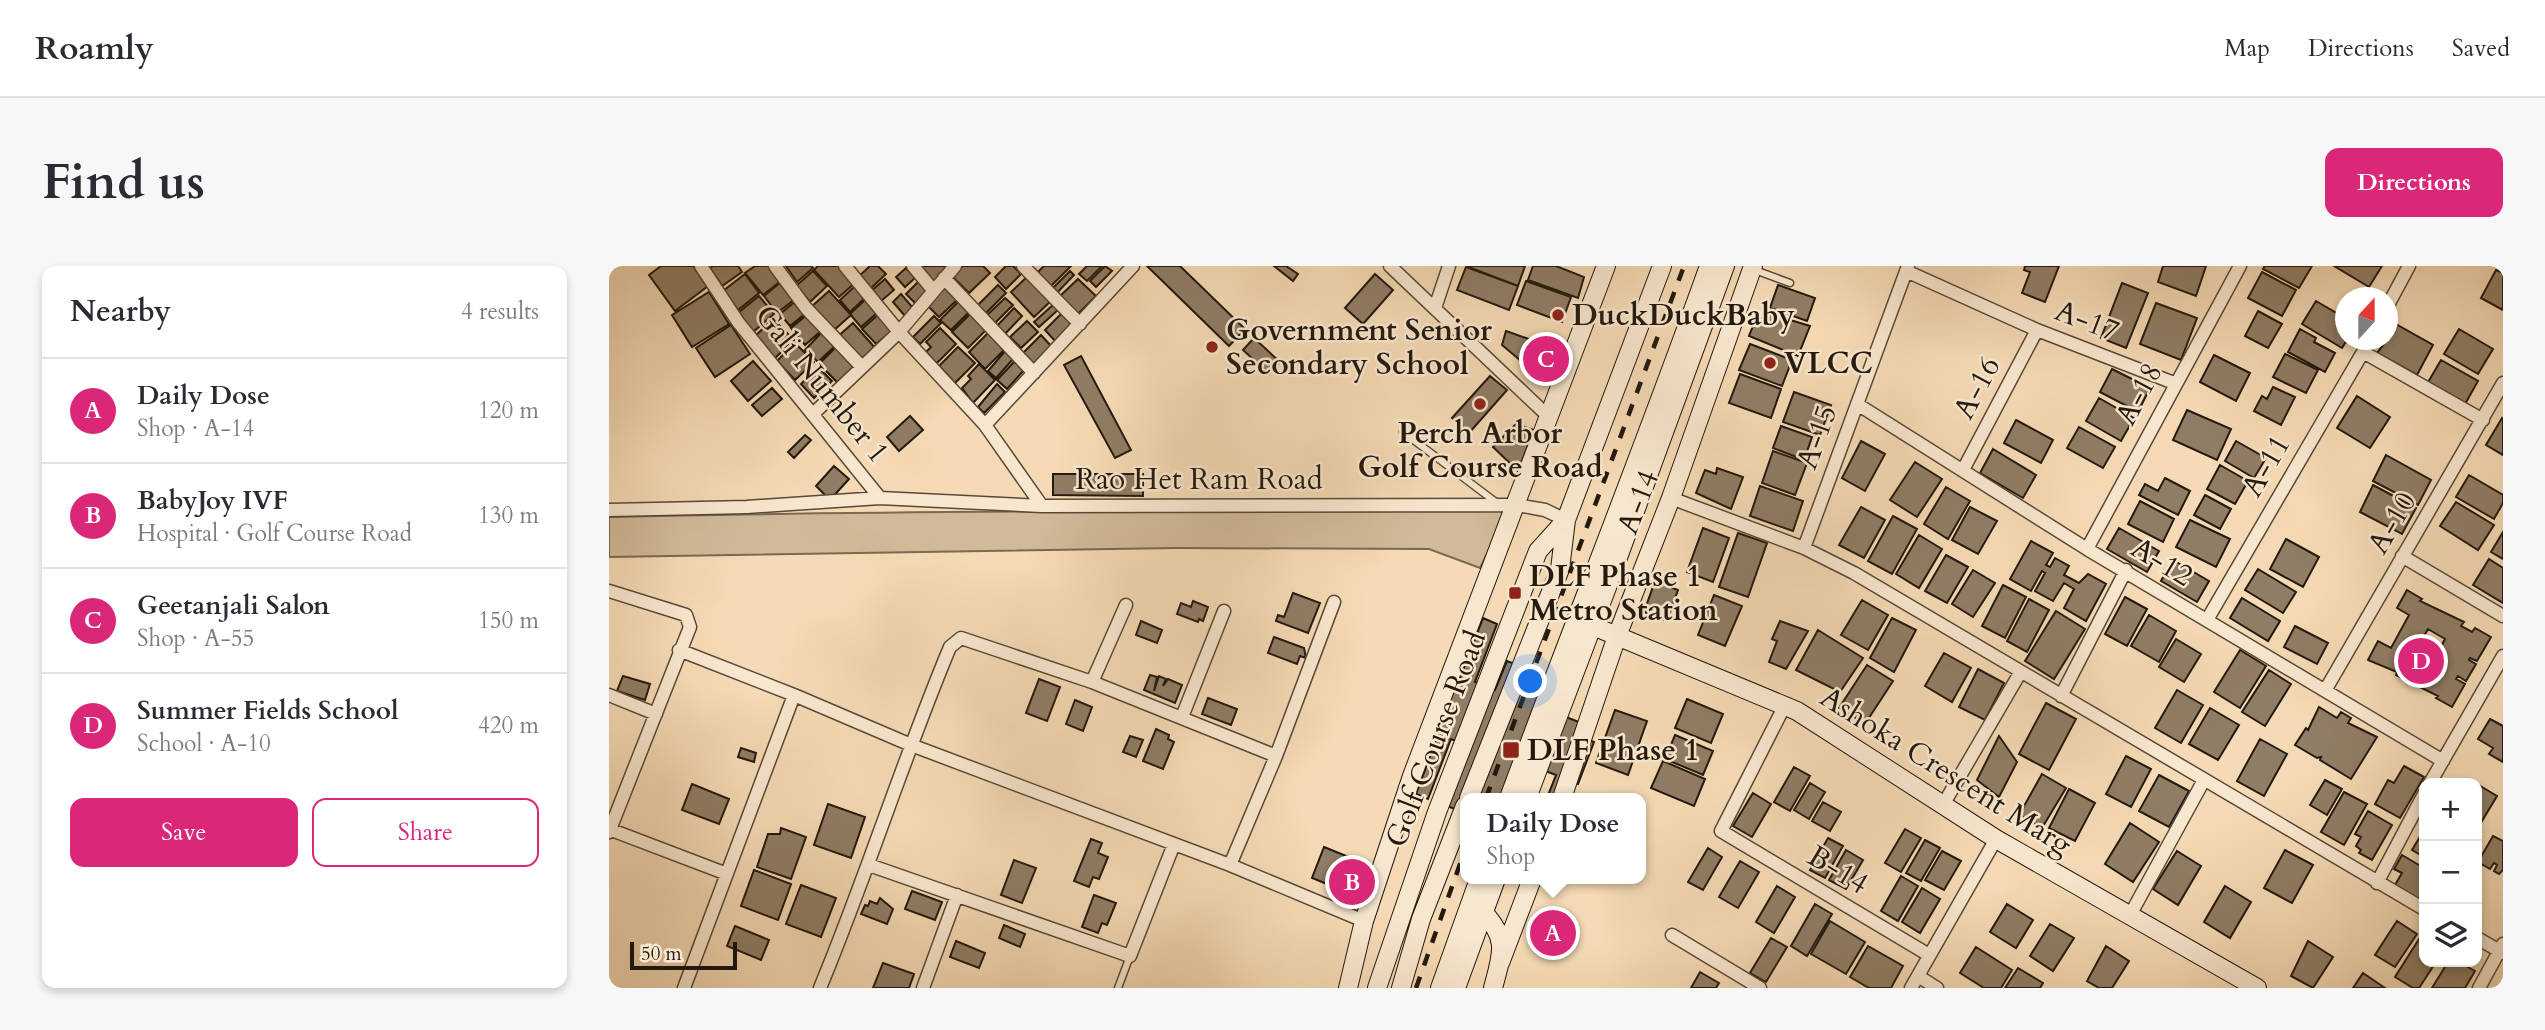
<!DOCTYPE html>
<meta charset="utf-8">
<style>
:root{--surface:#fff;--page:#f7f7f7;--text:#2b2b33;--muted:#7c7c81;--line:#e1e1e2;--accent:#db2777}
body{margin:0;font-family:Cardo,serif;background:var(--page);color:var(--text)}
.controls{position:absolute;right:21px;bottom:21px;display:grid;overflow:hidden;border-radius:14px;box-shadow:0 4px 10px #0003}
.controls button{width:63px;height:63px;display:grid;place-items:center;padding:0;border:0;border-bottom:2px solid var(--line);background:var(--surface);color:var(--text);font:35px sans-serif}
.compass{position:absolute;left:1726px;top:21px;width:63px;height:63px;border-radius:50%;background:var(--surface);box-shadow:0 4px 10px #0003;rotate:21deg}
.scale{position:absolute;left:21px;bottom:18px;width:107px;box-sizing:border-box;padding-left:7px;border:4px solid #23190e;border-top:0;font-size:19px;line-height:24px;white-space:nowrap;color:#23190e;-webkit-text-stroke:5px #f8e7cf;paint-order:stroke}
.you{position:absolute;left:922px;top:416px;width:24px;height:24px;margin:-18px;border:5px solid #fff;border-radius:50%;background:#1a73e8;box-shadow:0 0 0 10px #1a73e833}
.badge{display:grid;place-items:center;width:46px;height:46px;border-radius:50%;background:var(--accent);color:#fff;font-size:23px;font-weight:700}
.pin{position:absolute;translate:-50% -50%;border:4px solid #fff;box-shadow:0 2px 7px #0006}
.popup{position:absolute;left:851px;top:527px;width:186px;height:91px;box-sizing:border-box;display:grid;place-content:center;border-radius:14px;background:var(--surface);filter:drop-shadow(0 2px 5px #0005);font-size:23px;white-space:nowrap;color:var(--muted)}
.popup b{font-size:26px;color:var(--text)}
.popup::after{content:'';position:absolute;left:50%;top:100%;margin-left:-14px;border:14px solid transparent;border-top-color:var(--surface)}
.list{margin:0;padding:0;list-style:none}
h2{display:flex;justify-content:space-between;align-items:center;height:91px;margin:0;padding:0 28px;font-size:30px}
h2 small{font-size:23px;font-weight:400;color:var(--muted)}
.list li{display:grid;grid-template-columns:46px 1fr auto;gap:21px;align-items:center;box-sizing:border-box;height:105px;padding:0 28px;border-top:2px solid var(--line)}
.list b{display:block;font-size:26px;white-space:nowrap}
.list p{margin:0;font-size:23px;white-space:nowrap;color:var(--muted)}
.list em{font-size:23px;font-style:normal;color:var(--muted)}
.actions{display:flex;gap:14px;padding:21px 28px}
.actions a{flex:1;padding:16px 0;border:2px solid var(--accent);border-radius:14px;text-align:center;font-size:24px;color:var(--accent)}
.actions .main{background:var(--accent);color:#fff}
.icon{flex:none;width:38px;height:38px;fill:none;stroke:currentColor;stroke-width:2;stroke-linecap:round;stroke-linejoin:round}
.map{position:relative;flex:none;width:1894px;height:722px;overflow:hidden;border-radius:14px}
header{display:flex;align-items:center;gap:42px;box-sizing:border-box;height:98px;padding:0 35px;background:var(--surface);border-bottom:2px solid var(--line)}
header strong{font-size:33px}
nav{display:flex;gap:38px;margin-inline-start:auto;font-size:24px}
.intro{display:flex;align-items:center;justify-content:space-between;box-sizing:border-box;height:168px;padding:0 42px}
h1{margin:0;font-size:49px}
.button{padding:18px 32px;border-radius:14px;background:var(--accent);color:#fff;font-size:24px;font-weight:700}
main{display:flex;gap:42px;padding:0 42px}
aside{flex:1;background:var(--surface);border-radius:14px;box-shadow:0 4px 10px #0003}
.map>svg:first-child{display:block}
</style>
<header>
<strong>Roamly</strong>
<nav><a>Map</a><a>Directions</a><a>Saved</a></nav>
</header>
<div class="intro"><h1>Find us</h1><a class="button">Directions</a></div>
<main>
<aside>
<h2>Nearby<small>4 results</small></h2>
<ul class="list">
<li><span class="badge">A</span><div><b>Daily Dose</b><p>Shop · A-14</p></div><em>120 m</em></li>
<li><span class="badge">B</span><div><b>BabyJoy IVF</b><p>Hospital · Golf Course Road</p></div><em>130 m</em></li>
<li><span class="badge">C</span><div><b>Geetanjali Salon</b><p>Shop · A-55</p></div><em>150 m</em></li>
<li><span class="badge">D</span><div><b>Summer Fields School</b><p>School · A-10</p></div><em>420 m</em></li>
</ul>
<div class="actions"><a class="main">Save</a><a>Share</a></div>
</aside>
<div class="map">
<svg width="1894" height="722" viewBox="0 0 1894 722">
<rect width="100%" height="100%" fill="#f5dab5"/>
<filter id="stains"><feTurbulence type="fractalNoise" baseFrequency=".00286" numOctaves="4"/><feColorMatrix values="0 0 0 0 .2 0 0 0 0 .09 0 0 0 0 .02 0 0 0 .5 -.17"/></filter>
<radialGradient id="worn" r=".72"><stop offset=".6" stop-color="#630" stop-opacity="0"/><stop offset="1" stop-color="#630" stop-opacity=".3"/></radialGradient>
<path fill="#d1b999" stroke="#7a6954" stroke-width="2" d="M731 243H900L871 302 820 283 567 282 0 291V251C244 245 487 246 731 243Z"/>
<path fill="#907d65" stroke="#23190e" stroke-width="2" fill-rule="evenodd" d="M52 0H84L99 20 66 45 40 9Z
M104 0H129L133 6 113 20 101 2Z
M146 0H161L173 14 154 29 136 7Z
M177 0H202L204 2 188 16Z
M209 0H234L248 15 230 31 205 4Z
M261 0H269L277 8 260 24 248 12Z
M308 0H344L324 18Z
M354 0H374L381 7 360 27 343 10Z
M397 0H404L412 8 397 23 386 11Z
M435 0H462L440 22 427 8Z
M478 0H493L478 15 470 8Z
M496 0 503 5 487 21 481 15Z
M538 0H571L636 63 620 80Z
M665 0H677L689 8 684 15Z
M857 0H916L909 20Z
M924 0H947L975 11 969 32 919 14Z
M1416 0H1450L1436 36 1413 27 1421 6 1415 4Z
M1554 0H1597L1587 30 1549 16Z
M1656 0H1703L1690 22 1654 3Z
M1725 0H1773L1760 21Z
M857 1 909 20 900 44 848 24Z
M297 2 306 12 296 21 287 11Z
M1887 4 1894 7V44L1872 32Z
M204 5 218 20 201 36 187 20Z
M461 5 465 9 447 28 442 24Z
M1653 6 1687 24 1673 50 1639 32Z
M136 8 150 27 129 44 114 25Z
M766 8 784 24 754 58 736 42Z
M420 9 443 34 425 51 402 26Z
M276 13 285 24 271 36 261 26Z
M469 13 487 30 468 49 450 31Z
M310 15 321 26 308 39 297 28Z
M917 15 962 31 953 56 908 39Z
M172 16 186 33 168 47 155 30Z
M335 17 350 32 330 51 315 36Z
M1513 17 1539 27 1517 82 1492 72Z
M247 19 257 31 241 46 231 34Z
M389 19 397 27 376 48 368 40Z
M1169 19 1206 32 1198 55 1161 42Z
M220 25 242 49 224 65 202 41Z
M100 26 120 58 83 81 63 49Z
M292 28 304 42 296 50 284 36Z
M150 30 165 48 144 66 129 47Z
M258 32 270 45 252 61 241 48Z
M396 32 404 39 383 60 375 52Z
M352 33 363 43 342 64 331 54Z
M187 35 197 47 181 60 171 48Z
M1707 35 1736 52 1738 74 1733 82 1693 58Z
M1547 37 1588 52 1572 94 1531 78Z
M445 38 450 43 430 61 425 56Z
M405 42 413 50 395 69 387 61Z
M1649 45 1673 58 1659 82 1636 70Z
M454 46 465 58 447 76 436 64Z
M271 47 285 63 267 78 253 63Z
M362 47 378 63 359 82 343 66Z
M1158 47 1201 60 1189 90 1140 70 1148 50 1156 53Z
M199 48 212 65 196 79 182 62Z
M325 50 332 57 311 78 304 71Z
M164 53 185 74 166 92 145 71Z
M418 55 429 66 412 82 401 71Z
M244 57 267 83 249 98 227 72Z
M1785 57 1824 79 1808 109 1768 87 1778 74Z
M122 59 141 88 106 111 87 82Z
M331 62 347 78 327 98 316 87 322 81 317 76Z
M1691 63 1707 72 1705 76 1726 87 1716 106 1679 86Z
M1850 63 1884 83 1869 108 1835 88Z
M897 65 945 82 940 100 931 111 893 79Z
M212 67 226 80 209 96 196 84Z
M379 67 396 83 376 103 360 86Z
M432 69 443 81 425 100 413 88Z
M645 72 671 96 660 108 634 84Z
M186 77 205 96 186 114 168 95Z
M1141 78 1183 94 1173 120 1130 104Z
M227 81 247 101 230 118 210 98Z
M349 81 366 97 346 117 330 100Z
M397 84 405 92 387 112 379 105Z
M1676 88 1709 104 1697 127 1664 111Z
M1605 89 1641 107 1627 135 1591 116Z
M472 90 522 184 506 192 455 99Z
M1832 94 1869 115 1855 140 1818 118Z
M144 95 162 115 139 135 122 115Z
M406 95 415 104 398 123 388 114Z
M370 98 386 114 364 137 353 122 362 113 359 110Z
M209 101 223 115 205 132 192 118Z
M1503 103 1541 122 1529 146 1491 126Z
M1131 108 1172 123 1162 152 1120 137Z
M881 110 898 124 860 167 843 152Z
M388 118 396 126 375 147 369 141Z
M1664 121 1686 131 1672 159 1645 145 1653 130 1658 133Z
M163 122 173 133 153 150 143 139Z
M1185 126 1222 139 1211 169 1174 156Z
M1748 130 1781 151 1761 182 1728 162Z
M1490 132 1525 152 1512 175 1477 155Z
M1578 144 1622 163 1608 194 1564 174Z
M301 150 314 164 290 185 278 171Z
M1893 152 1894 153V189L1877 179Z
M1407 154 1444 174 1432 197 1395 177Z
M907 158 925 164 909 205 884 181Z
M1172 160 1203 171 1195 194 1164 182Z
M1470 161 1506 181 1494 202 1458 182Z
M196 169 202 174 185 192 179 186Z
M1252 175 1276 188 1256 225 1233 212Z
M1627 175 1657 192 1645 212 1616 195Z
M1384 183 1427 209 1414 232 1371 207Z
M1164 185 1198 197 1186 229 1153 217Z
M1777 189 1822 214 1809 239 1764 215Z
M1306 196 1333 213 1308 251 1281 234Z
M1611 199 1639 215 1626 238 1598 223Z
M225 200 240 213 221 234 207 220Z
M1108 202 1134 211 1122 243 1087 227 1096 204 1107 208Z
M444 208H534V230L444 229Z
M1860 209 1894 229V237L1885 253 1847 231Z
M1556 212 1581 225 1569 249 1530 229 1536 218 1549 225Z
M1764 219 1807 242 1793 268 1751 246Z
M1151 220 1194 235 1184 265 1141 250Z
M1337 221 1361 235 1339 273 1315 258Z
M1596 229 1622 243 1611 263 1585 249Z
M1531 235 1565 253 1554 276 1519 258Z
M1847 236 1885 259 1869 284 1831 260Z
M1252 241 1276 254 1255 292 1230 279Z
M1361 241 1388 255 1369 288 1343 274Z
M1284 250 1308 263 1283 308 1259 295Z
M1581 254 1621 273 1607 301 1567 281Z
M1094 262 1120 272 1104 316 1078 306Z
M1510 262 1550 285 1538 306 1498 283Z
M1894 266V293L1882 286Z
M1129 267 1158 277 1139 331 1110 321Z
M1310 269 1333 283 1310 322 1287 308Z
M1677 273 1710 291 1694 321 1661 303Z
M1422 275 1444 287 1437 299 1441 301 1446 292 1460 300 1455 309 1470 317 1479 308 1497 318 1477 355 1455 342 1465 323 1455 317 1444 335 1426 325 1436 307 1433 305 1422 325 1401 313Z
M1337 289 1359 301 1338 337 1316 325Z
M1880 293 1894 302V337L1864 319Z
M1564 294 1600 315 1588 336 1552 315Z
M1649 303 1687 326 1674 347 1636 324Z
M1364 304 1386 317 1364 351 1343 338Z
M1046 315 1069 324 1058 355 1035 346Z
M1394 319 1417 331 1396 372 1373 360Z
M1798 324 1813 333 1811 335 1855 356 1852 360 1863 366 1866 362 1882 371 1868 395 1861 392 1860 394 1867 398 1857 415 1849 410 1847 413 1856 418 1843 441 1827 432 1829 430 1787 409 1788 406 1759 394 1769 375 1782 382 1800 349 1788 342ZM1819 363 1836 373 1823 397 1805 388Z
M684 327 711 337 699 367 667 355 669 349 675 351Z
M1105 329 1133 340 1116 380 1089 369Z
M1516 331 1538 343 1518 380 1496 368Z
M1633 332 1671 355 1659 375 1621 352Z
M1420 333 1440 344 1418 386 1398 375Z
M1253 334 1279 349 1259 384 1232 369Z
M584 335 599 341 594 355 590 353 589 356 568 348 572 337 582 341Z
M1447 345 1476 363 1445 413 1416 395Z
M1540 349 1567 365 1550 396 1522 380Z
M874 352 888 358 866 416 886 424 898 395 960 419 949 448 970 456 976 472 985 476 969 518 958 514 952 532H938L947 509 934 504 923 532H856V547L838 540 860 480 842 473 819 533 807 528 829 469 823 466 845 410 851 412Z
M1283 352 1307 364 1285 406 1261 392Z
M532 355 553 364 548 377 527 369Z
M1171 355 1199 365 1177 403 1160 396 1168 375 1163 373Z
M1686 360 1719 377 1708 398 1675 381Z
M1209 364 1254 392 1231 426 1187 404Z
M665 371 695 382 697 392 691 390 688 398 659 387Z
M1567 373 1592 388 1575 416 1550 401Z
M1631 384 1657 400 1631 442 1605 426Z
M1335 387 1362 402 1343 436 1316 420Z
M1258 399 1284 415 1256 458 1230 442Z
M1369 403 1395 417 1376 454 1350 441Z
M1660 404 1682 418 1656 460 1633 446Z
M541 409 548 411 545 425 550 410 557 413 554 420 559 413 573 419 566 437 535 424Z
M14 410 41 418 36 434 8 425Z
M430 413 451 421 438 455 417 447Z
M1568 424 1594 439 1572 477 1546 462Z
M599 432 628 443 622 459 593 448Z
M1078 433 1114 448 1102 477 1066 462Z
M466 434 483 441 474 465 457 458Z
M1437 437 1467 453 1440 504 1410 488Z
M1710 441 1728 452 1732 446 1742 452 1739 457 1768 471 1742 513 1711 494 1712 491 1708 492 1686 479 1697 462 1699 464Z
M1601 442 1630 459 1609 494 1580 478Z
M1006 444 1038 455 1019 509 987 497Z
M1881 453 1894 460V496L1880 488 1884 482 1869 473Z
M547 463 560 469 559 473 565 476 554 503 534 495Z
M1066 469 1104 485 1094 509 1056 493Z
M521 470 534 474 527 491 514 486Z
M1390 470 1408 496 1390 531 1368 514Z
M1651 473 1678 488 1655 530 1628 515Z
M132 482 147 487 145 496 129 491Z
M1517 490 1542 503 1522 541 1497 528Z
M1054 495 1096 513 1085 540 1042 522Z
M1795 500 1815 511 1791 552 1766 538 1779 514 1785 517Z
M1185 501 1201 510 1181 545 1165 536Z
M1433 508 1457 522 1433 562 1410 549Z
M1550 509 1580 525 1560 561 1530 545Z
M1716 514 1733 523 1718 549 1701 539Z
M1201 517 1216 526 1200 553 1185 544Z
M83 518 120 533 110 558 73 544Z
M1868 518 1888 530 1873 555 1868 551Z
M1460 523 1486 537 1466 575 1440 562Z
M1735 526 1758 538 1735 579 1712 566Z
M1144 527 1162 538 1143 571 1124 560Z
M1214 536 1232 546 1221 565 1203 555Z
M219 538 256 551 242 592 205 579Z
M1759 545 1783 559 1763 594 1750 587 1752 584 1747 580 1752 571 1746 568Z
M1521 557 1550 576 1524 616 1496 598Z
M172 562 197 571 182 613 148 601 159 568H171Z
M1296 563 1312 572 1292 606 1276 597Z
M1815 564V591L1803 584Z
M1884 570 1894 575V604L1890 608 1885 605 1888 599 1885 597 1881 603 1869 596Z
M1219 572 1234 580 1216 612 1201 604Z
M482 573 493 577 489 587 499 591 490 613 484 611 480 621 465 615Z
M1316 574 1331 582 1312 615 1297 607Z
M715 581 757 598 745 629 703 612Z
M1099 582 1113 591 1094 624 1079 616Z
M1237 584 1254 594 1237 623 1220 614Z
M1676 584 1704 599 1683 637 1655 622Z
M1333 585 1352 595 1335 624 1316 614Z
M1568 585 1592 600 1569 639 1544 623Z
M1793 589 1815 602V637L1786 619 1793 607 1785 603Z
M405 594 427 602 413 637 392 629Z
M1131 595 1150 606 1129 642 1110 631Z
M145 604 182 618 169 654 132 640Z
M1292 610 1309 620 1289 655 1272 645Z
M192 619 227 632 212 671 177 658Z
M1168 620 1186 631 1165 667 1147 656Z
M1616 620 1642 636 1621 672 1595 656Z
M1313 622 1331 633 1311 667 1293 656Z
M303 625 333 636 326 654 296 643Z
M485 629 507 637 498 659 493 657 489 667 473 661Z
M271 632 284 643 278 658 252 648 256 639 259 640 261 635 268 638Z
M1206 638 1223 648 1198 690 1182 680Z
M1398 638 1424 654 1407 682 1381 666Z
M1221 655 1256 676 1237 708 1202 688Z
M1788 655 1808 668 1786 701 1766 689Z
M1441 658 1465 672 1444 705 1421 690Z
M395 659 416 668 411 681 390 672Z
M126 660 160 674 152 694 118 680Z
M1162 672 1178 681 1157 716 1141 707Z
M1810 673 1815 676V696H1827L1810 722H1804L1786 711Z
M347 675 376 687 370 702 341 691Z
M1699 675 1724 691 1704 722 1682 710Z
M1259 680 1294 700 1282 722H1260L1241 711Z
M1497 680 1520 695 1503 722H1490L1478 715Z
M1367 681 1403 704 1392 722H1375L1351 707Z
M1839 696H1850L1866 705 1856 722H1823Z
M274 697 305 708 300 722H264Z
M1409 702 1434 717 1431 722H1396Z
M1091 706 1110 717 1107 722H1082Z
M1754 707 1776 722H1744Z"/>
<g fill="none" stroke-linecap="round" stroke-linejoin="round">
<defs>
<path id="lane" d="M1143 3 1181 17
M794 166 888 237
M509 722 521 690"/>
<path id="street" d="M92 0 129 56 271 232
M166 0 197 42 252 100
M236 0 290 66 376 159 433 240
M304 0 324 24
M414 0 471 58
M781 0 940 151
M1297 5 1428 64 1565 117
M335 12 425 107
M1778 41 1800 0
M826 42 840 0
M1754 86 1874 154
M1248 138 1478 283 1834 495
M204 148 290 66 346 0
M376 159 524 0
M1354 204 1428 64
M1062 232 1195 282 1245 307 1815 643
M0 244 138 241 271 232 433 240 908 239 936 244 957 254
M1195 282 1299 0
M1478 283 1631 0
M1793 290 1894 350
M0 325 77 349 81 361 0 566
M1598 354 1761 74
M70 384 185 429 302 479 621 599 755 655
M483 416 517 339
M1717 423 1894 117
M0 429 47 448
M1452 430 1517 304
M1176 439 1112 565 1320 689
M573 451 615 345
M667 490 725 336
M1821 517 1894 390
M1334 539 1411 407
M0 563 118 608
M260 599 521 690 565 578
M1768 617 1815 528
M1520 651 1595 514
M1063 669 1151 722
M1868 672 1894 687
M1309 710 1328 722
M75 722 185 429
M211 722C258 609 294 493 341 381L352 372 483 416 667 490 621 599
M314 722 348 629
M1302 722 1387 573
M1870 722 1894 678"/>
<path id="secondary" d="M1000 316 1116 0
M984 360 1188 445 1387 573 1648 722
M860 532 951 303 957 254 1053 0
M900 532C966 354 1036 179 1100 0
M918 532 1000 316V306
M953 532 1008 370 1062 232 1144 0
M874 646C900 673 893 688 884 722
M891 697 923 613
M739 722 755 655 803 510 997 0
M768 722 828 546 929 285 957 254
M792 722 812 653 856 540
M831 722 870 613
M847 722 887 613"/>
</defs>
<use href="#lane" stroke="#584938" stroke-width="9"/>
<use href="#street" stroke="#584938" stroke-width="15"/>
<use href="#secondary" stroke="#23190e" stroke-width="20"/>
<use href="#lane" stroke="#f8e7cf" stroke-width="6"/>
<use href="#street" stroke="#f8e7cf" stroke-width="12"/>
<use href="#secondary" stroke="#f8e7cf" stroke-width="18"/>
<path stroke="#23190e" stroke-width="4.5" stroke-dasharray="12 12" stroke-linecap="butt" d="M877 532 1075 0
M807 722 856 584"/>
</g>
<g fill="#8f2418" stroke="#f8e7cf" stroke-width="2.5">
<circle cx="949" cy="49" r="7"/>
<circle cx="603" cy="81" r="7"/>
<circle cx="1161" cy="97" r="7"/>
<circle cx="871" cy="138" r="7"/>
<rect x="899" y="320" width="14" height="14" rx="3.5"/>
<rect x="893" y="475" width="18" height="18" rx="3.5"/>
</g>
<g text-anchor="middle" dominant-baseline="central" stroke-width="5" stroke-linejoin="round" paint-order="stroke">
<g font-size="30" font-weight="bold" fill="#23190e" stroke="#f8e7cf" text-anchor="start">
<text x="963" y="49">DuckDuckBaby</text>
<text x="617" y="64">Government Senior<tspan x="617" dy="34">Secondary School</tspan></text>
<text x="1175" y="97">VLCC</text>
<text x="871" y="167" text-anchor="middle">Perch Arbor<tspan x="871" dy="34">Golf Course Road</tspan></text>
<text x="920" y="310">DLF Phase 1<tspan x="920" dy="34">Metro Station</tspan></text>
<text x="918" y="484">DLF Phase 1</text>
</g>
<g font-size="30" fill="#23190e" stroke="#f8e7cf">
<text transform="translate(1478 55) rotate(21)">A-17</text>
<text transform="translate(213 118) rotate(51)">Gali Number 1</text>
<text transform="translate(1368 122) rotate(-62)">A-16</text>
<text transform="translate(1530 128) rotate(-62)">A-18</text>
<text transform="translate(1208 171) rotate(-70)">A-15</text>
<text transform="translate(1657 200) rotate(-60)">A-11</text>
<text x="590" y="213">Rao Het Ram Road</text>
<text transform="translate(1029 236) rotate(-69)">A-14</text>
<text transform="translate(1783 257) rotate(-60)">A-10</text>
<text transform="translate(1553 296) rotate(31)">A-12</text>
<text transform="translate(827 473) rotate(-69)">Golf Course Road</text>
<text transform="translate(1337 505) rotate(32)">Ashoka Crescent Marg</text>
<text transform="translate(1229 604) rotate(31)">B-14</text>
</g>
</g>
<rect width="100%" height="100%" filter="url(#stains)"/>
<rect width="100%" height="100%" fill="url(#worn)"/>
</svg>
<div class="controls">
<button>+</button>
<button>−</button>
<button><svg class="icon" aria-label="layers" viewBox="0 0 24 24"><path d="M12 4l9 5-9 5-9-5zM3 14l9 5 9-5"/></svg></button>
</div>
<svg class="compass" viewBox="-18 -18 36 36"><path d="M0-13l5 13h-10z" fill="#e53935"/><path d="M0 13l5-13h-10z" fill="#7c7c81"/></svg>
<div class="scale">50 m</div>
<div class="you"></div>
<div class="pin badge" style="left:944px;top:667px">A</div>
<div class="popup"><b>Daily Dose</b>Shop</div>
<div class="pin badge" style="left:743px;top:616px">B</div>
<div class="pin badge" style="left:937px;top:93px">C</div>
<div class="pin badge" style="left:1812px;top:395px">D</div>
</div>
</main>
